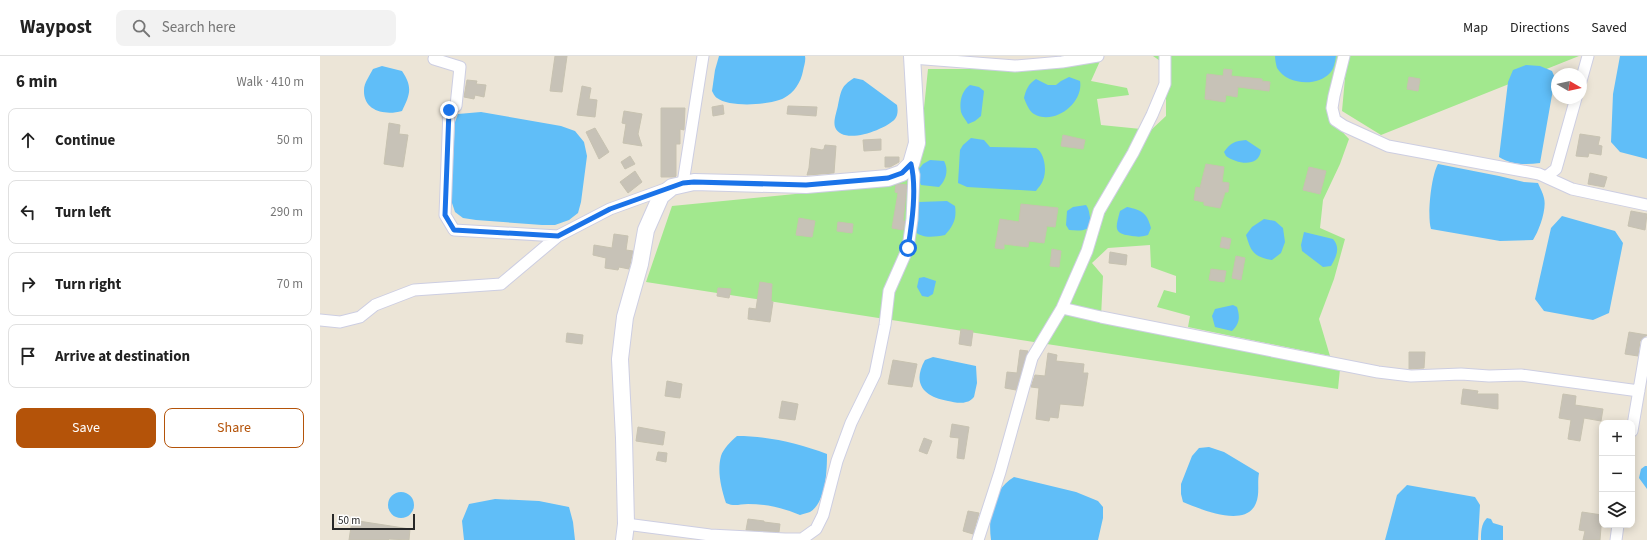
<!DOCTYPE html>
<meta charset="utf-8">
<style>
:root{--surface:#fff;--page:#f2f2f2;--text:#222;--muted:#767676;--line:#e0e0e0;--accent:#b45309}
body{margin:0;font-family:"Source Sans 3",sans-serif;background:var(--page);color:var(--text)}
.controls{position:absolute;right:12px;bottom:12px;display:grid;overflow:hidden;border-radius:8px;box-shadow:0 2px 10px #0003}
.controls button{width:36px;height:36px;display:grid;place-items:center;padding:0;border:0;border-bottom:1px solid var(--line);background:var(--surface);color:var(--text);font:20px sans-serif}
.compass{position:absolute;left:1231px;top:12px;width:36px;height:36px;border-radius:50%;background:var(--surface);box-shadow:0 2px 10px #0003;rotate:99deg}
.scale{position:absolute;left:12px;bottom:10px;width:83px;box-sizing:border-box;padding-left:4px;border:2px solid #272727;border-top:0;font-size:11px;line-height:14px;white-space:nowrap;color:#272727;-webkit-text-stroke:3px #fff;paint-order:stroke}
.stop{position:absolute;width:12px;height:12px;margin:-9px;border:3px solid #1a73e8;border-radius:50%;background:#fff}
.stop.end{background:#1a73e8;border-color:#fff;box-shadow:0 1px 4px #0008}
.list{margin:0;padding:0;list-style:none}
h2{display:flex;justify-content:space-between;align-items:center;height:52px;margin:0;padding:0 16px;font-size:17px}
h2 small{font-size:13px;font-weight:400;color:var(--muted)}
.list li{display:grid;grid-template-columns:26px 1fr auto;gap:12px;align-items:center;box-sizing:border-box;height:64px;margin:0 8px 8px;padding:0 8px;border:1px solid var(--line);border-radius:8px}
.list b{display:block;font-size:15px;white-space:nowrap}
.list em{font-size:13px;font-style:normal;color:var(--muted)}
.actions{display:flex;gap:8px;padding:12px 16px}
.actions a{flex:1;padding:9px 0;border:1px solid var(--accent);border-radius:8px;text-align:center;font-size:14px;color:var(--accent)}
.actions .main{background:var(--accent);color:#fff}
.icon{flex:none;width:22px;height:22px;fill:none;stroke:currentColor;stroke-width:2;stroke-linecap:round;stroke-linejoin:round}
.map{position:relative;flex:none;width:1327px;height:484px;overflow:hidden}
header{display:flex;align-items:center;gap:24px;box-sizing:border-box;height:56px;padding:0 20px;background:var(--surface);border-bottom:1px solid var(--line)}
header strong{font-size:19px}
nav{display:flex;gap:22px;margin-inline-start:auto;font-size:14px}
.search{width:280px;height:36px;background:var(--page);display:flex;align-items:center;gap:10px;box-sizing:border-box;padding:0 14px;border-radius:8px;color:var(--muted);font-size:15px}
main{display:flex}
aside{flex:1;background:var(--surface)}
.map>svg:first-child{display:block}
</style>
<header>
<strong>Waypost</strong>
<div class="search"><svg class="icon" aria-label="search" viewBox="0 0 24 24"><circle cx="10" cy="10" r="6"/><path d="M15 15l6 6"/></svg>Search here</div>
<nav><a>Map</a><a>Directions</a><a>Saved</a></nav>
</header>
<main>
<aside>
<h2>6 min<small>Walk · 410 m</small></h2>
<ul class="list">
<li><svg class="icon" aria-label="ahead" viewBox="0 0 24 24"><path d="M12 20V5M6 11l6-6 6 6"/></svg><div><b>Continue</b></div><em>50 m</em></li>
<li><svg class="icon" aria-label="left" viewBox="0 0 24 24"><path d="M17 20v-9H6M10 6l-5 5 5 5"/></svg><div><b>Turn left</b></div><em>290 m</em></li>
<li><svg class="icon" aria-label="right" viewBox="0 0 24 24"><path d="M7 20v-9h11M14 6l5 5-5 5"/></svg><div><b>Turn right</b></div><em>70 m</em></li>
<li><svg class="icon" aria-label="arrive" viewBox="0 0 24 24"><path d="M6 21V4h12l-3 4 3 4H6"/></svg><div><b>Arrive at destination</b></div></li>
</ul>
<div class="actions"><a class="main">Save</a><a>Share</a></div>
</aside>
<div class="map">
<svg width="1327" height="484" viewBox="0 0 1327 484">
<rect width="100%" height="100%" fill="#ece5d7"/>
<path fill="#a2e88e" d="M833 0H1022L1011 64 1029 83 1020 108 1003 144 1000 172 1025 183 1014 223 999 263 1010 300 868 271 870 260 837 251 844 234 856 237V220L831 211 830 189 788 192 772 207 783 220 781 261 775 265 1020 313 1018 333 326 226 352 150 506 135 582 122 599 101 608 13H686L780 5 771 25 807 32 809 39 777 43 781 69 831 74 846 60V9Z
M1027 0H1259L1061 79 1022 55Z"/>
<path fill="#60bef8" d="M399 0H485C486 5 484 10 483 15 481 26 474 37 464 42 451 49 410 52 397 42 395 41 393 37 392 35L395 14Z
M955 0H1016C1015 6 1014 13 1010 17 997 31 967 29 957 12 956 9 955 3 955 0Z
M1300 0H1327V103L1300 96 1291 86 1293 38Z
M1206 9 1220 10 1232 15 1235 22 1220 107C1206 109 1191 109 1179 101L1188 26 1193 14Z
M62 10 82 15C93 31 90 39 82 55 65 60 43 55 44 34 44 27 50 19 53 13Z
M749 21 760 25C764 47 734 70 714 58 709 55 706 47 704 42 706 34 708 28 716 23L728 29H736L741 25Z
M534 22 543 24 577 49C578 54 578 59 575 63 565 74 522 90 515 71 513 65 517 55 518 49 521 35 521 30 534 22Z
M650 29 659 31 664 35 661 60 655 65 648 68C646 64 642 60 641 56 639 46 642 34 650 29Z
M161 56 241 70 255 75 264 86 267 100 261 146 258 157 249 164 235 169H222L156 164 143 162 135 156 131 144 135 66 138 58Z
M651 82 664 84 670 91 716 92C725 97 727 115 723 124 722 128 718 132 716 135L647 131 638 127 640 94 643 89Z
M926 84 941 94C939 112 917 108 906 100L904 96C910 87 915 85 926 84Z
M610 104 624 105C629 114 626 124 619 131L601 129 596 117 603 108Z
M1118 108 1179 120 1204 126 1218 127C1220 132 1223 137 1224 142 1227 153 1219 175 1213 184L1180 185 1111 173C1107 161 1111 120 1118 108Z
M627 145 635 150C637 163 633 170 625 179 613 181 602 183 593 174L599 146Z
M766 149C769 153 769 156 770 161 773 176 761 175 749 174L746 169 747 155 753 151Z
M807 151C822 154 827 157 831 172L828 179C821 181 818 181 812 180 792 178 796 171 800 155Z
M1242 160 1295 175 1303 187 1289 257 1273 264 1224 255 1215 243 1231 172Z
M944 163 955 165 963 172 965 186 961 197 952 204C934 201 931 196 926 179L932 171Z
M984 176 1013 183C1021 192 1016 201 1011 210L1003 211 982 195 981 189Z
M604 221 616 225 613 238 608 241 602 240 597 231 599 222Z
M913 249 917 251C920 261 920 267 912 275L895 271 892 260 895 253Z
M613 301 656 310 657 327 654 341C652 343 649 346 646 346 641 348 633 346 628 345 603 341 592 327 605 304Z
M417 380C448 380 478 387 507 398 507 415 506 446 490 456 487 457 483 458 480 459 463 452 447 448 428 448 419 448 415 451 406 447 401 432 397 415 401 400 403 393 411 385 417 380Z
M889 391 904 396 939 417C937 428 940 437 936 447 926 473 880 453 863 446L861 438V428L872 400 879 392Z
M1325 410H1327V433L1319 422 1321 413Z
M694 421 756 436 778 445 783 451V462L778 484H671C668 461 672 434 694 421Z
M1087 429 1155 441 1160 449 1158 484H1065L1077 439Z
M68 449a13 13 0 1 1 26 0a13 13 0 1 1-26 0Z
M175 443 219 445 249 451 253 466 255 484H144L142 465 149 448Z
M1167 462 1171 463 1173 467 1183 470V484H1161C1161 476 1161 468 1167 462Z"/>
<path fill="#c7c2b7" stroke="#c7c2b1" d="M235 0H247L242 36 230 35Z
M904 13 912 14 911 20 942 23V25L950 26 949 35 918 31 917 41 906 39 905 46 885 43 887 18 903 20Z
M1089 21 1100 23 1098 35 1087 33Z
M147 24 157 25 156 28 166 29 164 41 155 39 154 43 144 41Z
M262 30 271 32 269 43 277 44 275 61 257 59Z
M403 49 404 58 393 60 392 51Z
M468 50 497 51 496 60 467 58Z
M341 52H365L364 74 360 73V88H356V120L355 121H341Z
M304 55 322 58 318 78 322 90 303 87 306 68 302 67Z
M69 67 80 69 79 78 88 79 83 111 64 108Z
M275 72 289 96 279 103 266 76Z
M1260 78 1280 81 1278 89 1282 90 1281 99 1269 97 1268 101 1256 100Z
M743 79 765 84 763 93 741 90Z
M561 83V94L544 95 543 84Z
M505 89 516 90 514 117 487 119 489 112 491 92 502 94 504 93Z
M310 100 315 108 305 113 301 106Z
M565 101H579V106L570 111H565Z
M886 108 904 111 902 126 909 127 908 136H905L900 152 884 149V146L874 144 876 131 880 132Z
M989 111 1006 115 1000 138 983 134Z
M315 115 322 126 308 137 300 126Z
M1270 117 1287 121 1284 131 1268 128Z
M579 128 587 129 583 165H585L583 174 572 172 578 137 575 136 576 129Z
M701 148 738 152 735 171 727 170 724 187 709 185 708 191 684 188V193L675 192 680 163 699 166Z
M1311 155 1327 158 1325 174 1308 170Z
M479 162 495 165 492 181 476 179Z
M518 166 533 168 532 177 517 175Z
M294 178 308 180 306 194 313 195 309 213 299 211 298 214 285 212 286 202 273 199 274 189 292 192Z
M902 181 911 183 909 193 900 191Z
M732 193 741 195 739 211 730 210Z
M790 196 807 199 806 209 789 207Z
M916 200 925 202 921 224 912 222Z
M891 213 906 215 904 226 889 224Z
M440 226 452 228 451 245 453 246 450 266 428 263 429 252 436 253Z
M398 232 411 233 409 242 397 240Z
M641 273 653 275 651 290 639 288Z
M1309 276 1327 279 1320 285 1318 300 1305 298Z
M247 277 263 279 262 288 246 286Z
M700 294 708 295 696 334 685 332 687 316 697 317Z
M1089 296H1105L1104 312 1089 313Z
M728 297 737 299 736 305 764 308 763 317H768L763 350 740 348 738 362 730 361 729 365 716 363 719 332 711 331 715 319 725 320Z
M573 304 597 308 592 331 568 328Z
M347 325 362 328 360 342 345 340Z
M1143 333 1158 335 1157 338H1178V353L1141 348Z
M1243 338 1256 340 1255 349 1283 353 1281 365 1264 362 1260 385 1248 383 1251 364 1239 362Z
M462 345 478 348 475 364 459 362Z
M632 368 649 371 644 403 637 402 639 382 630 381Z
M318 371 345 376 343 389 316 385Z
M604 382 612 385 607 398 599 395Z
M338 396 347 397 346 406 336 404Z
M648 455 659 457 653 478 643 475Z
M1262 456 1282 459 1280 484H1263L1265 475 1259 474Z
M428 463 444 465V466L460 468 459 476 426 474Z
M32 464 90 473 89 484 69 483 68 484H29Z"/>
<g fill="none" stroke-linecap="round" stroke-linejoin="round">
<defs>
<path id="street" d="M115 0 114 3 140 11 136 50 129 54 125 159 134 174 238 180
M1024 0 1014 40 1012 52 1015 64 1024 70 1068 90 1219 118 1252 133 1327 149
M592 2 695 10 742 6 778 0
M1261 25 1268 0
M1226 121 1236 113 1256 42
M363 127 383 0
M742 252 781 261 1058 316 1091 320 1141 318 1169 320 1201 319 1319 335
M0 264 20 266 40 261 55 249 94 234 181 228 238 180 290 153 348 132
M1312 375 1327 287
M306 468 390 479 465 483H482L496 473 503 459 517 405 531 367 555 318 565 269 569 235 588 192 592 163 594 119 591 108
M658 484 680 416 712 302 742 252 767 195 779 155 813 97 832 59 845 28V0
M1296 484 1298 469"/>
<path id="secondary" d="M304 484 306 468 304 382 300 303 305 261 320 208 326 174 341 140 352 131 374 126 486 129 568 122 582 117 591 108 597 87 592 0"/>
</defs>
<use href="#street" stroke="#cdcee2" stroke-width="13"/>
<use href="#secondary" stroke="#cdcee2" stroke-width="18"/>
<use href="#street" stroke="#fff" stroke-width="11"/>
<use href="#secondary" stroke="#fff" stroke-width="16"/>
</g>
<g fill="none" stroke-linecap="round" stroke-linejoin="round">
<path stroke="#1a73e8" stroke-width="5" d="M129 54 125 159 134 174 238 180 290 153 363 127 374 126 486 129 568 122 582 117 591 108C597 132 592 167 588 192"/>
</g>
</svg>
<div class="controls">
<button>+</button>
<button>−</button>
<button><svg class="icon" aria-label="layers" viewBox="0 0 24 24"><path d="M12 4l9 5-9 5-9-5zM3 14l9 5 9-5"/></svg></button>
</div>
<svg class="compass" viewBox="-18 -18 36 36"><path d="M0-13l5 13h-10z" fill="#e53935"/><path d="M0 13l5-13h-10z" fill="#767676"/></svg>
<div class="scale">50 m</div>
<div class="stop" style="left:588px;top:192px"></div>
<div class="stop end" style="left:129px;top:54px"></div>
</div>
</main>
